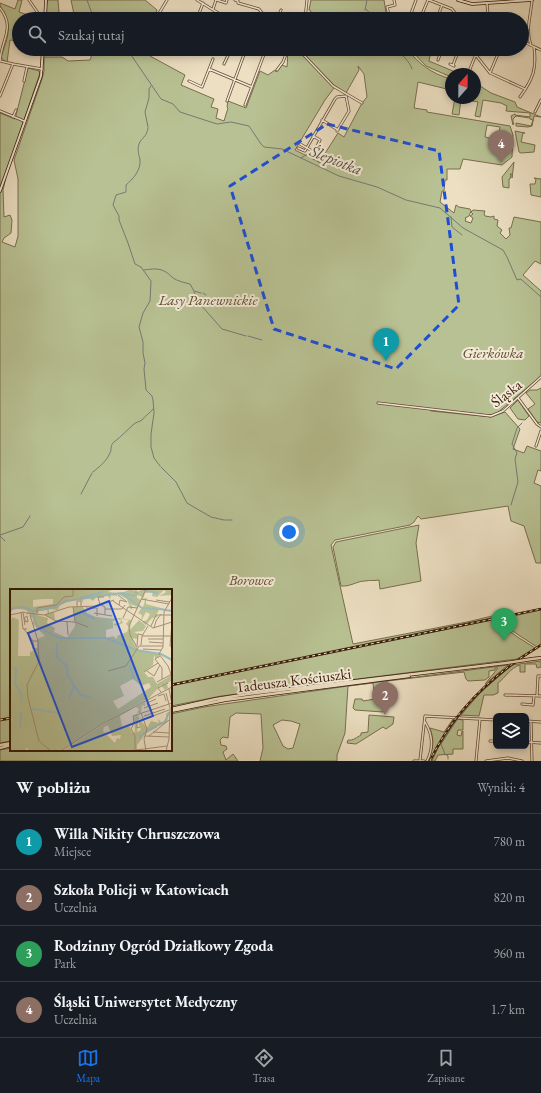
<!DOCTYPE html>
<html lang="pl">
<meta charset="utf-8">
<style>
:root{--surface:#171b24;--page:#242831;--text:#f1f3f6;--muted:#9ea1a6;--line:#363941;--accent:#1a73e8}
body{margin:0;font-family:"EB Garamond",serif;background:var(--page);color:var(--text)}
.controls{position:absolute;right:12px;bottom:12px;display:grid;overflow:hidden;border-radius:6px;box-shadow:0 2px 6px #0003}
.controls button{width:36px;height:36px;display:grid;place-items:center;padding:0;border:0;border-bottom:1px solid var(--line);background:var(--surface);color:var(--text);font:20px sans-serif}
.compass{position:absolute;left:445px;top:68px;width:36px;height:36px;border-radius:50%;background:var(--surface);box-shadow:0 2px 6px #0003;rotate:21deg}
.you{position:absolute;left:289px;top:532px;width:14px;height:14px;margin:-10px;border:3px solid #fff;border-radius:50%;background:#1a73e8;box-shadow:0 0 0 6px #1a73e833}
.badge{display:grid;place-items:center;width:26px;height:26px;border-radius:50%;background:var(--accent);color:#fff;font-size:13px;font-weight:700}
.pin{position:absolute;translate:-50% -33px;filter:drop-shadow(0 1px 2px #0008)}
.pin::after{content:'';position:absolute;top:21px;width:14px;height:12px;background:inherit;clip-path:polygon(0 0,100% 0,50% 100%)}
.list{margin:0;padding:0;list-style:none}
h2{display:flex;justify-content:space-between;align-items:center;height:52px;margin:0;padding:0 16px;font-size:17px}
h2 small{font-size:13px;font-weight:400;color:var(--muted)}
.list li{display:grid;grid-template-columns:26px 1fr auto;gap:12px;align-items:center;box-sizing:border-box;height:56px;padding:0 16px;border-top:1px solid var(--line)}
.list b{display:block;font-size:15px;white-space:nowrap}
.list p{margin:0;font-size:13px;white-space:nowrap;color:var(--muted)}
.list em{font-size:13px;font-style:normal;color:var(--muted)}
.icon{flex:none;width:22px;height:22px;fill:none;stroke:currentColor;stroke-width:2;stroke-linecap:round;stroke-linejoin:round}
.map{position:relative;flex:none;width:541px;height:761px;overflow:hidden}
.search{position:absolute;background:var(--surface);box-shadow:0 2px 6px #0003;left:12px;right:12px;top:12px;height:44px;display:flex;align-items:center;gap:10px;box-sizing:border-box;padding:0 14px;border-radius:22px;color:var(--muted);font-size:15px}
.sheet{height:276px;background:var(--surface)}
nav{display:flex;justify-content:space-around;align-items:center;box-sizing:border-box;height:56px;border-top:1px solid var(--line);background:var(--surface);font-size:11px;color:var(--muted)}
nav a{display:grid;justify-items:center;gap:2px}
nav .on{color:var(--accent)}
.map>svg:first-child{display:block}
</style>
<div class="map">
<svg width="541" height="761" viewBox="0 0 541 761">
<rect width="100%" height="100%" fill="#ecdfc2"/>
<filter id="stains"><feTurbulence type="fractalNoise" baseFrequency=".005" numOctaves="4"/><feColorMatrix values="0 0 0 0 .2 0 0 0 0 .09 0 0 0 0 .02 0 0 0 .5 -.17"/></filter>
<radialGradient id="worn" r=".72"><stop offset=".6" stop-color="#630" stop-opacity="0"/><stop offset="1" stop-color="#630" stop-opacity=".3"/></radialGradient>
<path fill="#b8c193" stroke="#786e4c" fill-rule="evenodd" d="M18 0H22L19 12 31 16 30 19H19V41L10 40 7 62H5L1 57C5 45 11 32 7 20 5 13 0 9 0 3L15 9Z
M47 0H58L59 12 46 15Z
M71 0H145L157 10 154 19H75Z
M311 0H384L387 19H308L311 11 309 10Z
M91 49H155L150 56 185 75 181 85 214 99 211 107 218 109 216 118 224 121 228 108 227 107 228 101 246 108 260 71 268 75 275 70 276 72 282 65 287 67C288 61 287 56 288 49H298L334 88 325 100 295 150 325 165 330 159 324 155 338 133 344 137 362 103 367 97 364 74 358 66 359 70 346 93 334 85 299 49H407C419 64 432 74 451 79V90L418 82 414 108 427 110V112L510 126 513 135 512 157 502 165 463 159 460 169H447V180H445L444 191H442L440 202 454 213 456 205 459 207 470 209 471 211 469 216 465 218 466 219 465 221 471 223 473 218 470 216 473 214 471 212 473 210 485 211 484 214 485 216 491 217 494 216V219L498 220 497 226 502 230 500 233 506 239 510 235 509 228H511L514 217 541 222V264L535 261 523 275 541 291V376L496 414 488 415 431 409V411L491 417 505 412 520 429 513 449 524 453 527 446 541 451V471L538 470 534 483 541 486V563H536L524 526 511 521 508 506 421 519 418 516 414 522 410 525 335 540 331 545 353 644 467 622 509 612 506 615 171 684V590H11V717L0 719V113L15 119 28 68 39 71 40 73 9 164 3 190 4 217 10 215 12 220 11 233 4 238 2 242 15 247 18 236V179L14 160 42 79 44 71V57H62L68 61 90 60 91 58ZM487 125 500 127 498 140 485 137Z
M410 49H422L430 56 429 61 460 74H451V77L426 66Z
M475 80 478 81 477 84 491 93 515 102 517 107 541 117 534 116 532 126 528 127 516 126V123L531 126 533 120 530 119V118L516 116 513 119V123H514L513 125 511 116 515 114V115L530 117V113L506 111 507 106 501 103 483 100 480 117 475 116 478 102 461 99 459 115 452 114 455 98H475Z
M515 131 525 133H523L521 142 535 145 534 152 521 153 519 152Z
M514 162 512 178V174H510L511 175 510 179H509V188L503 187 502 177Z
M534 178 541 179V197L531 195 530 184H535L536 179Z
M541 388V423L537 422 528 409 535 404 526 393 530 390H537Z
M518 400 529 416 525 420 518 419 510 408Z
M419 525 416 543 421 581 380 589 379 580C373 581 370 580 365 581 357 581 350 587 341 586L333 547 336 542Z
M541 610V644L537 647 505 626 509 617Z
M507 617 497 621 516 636 535 648 517 659 221 696 171 706V686Z
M541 661V667L537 668 536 664H525V672H520V665C510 668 506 677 498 683V693L493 695H484L479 716 461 715 480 693 512 665Z
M508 665 485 684 498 668H495V670L489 671V677L485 680 468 681 466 679 464 672 387 681 386 693H374L373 683 348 686 345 733 337 755V761H260L263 748 261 714 236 713 230 717 228 738 223 737 220 740 221 745 226 746 227 749 223 752 226 760 233 754 238 761H0V750L11 748V750H171V714L204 707 348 686ZM282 720 291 721 300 724 293 748 288 749 283 746 273 725Z
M355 699H362L363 701 375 699 377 705 384 706 383 712 355 710 353 708Z
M369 715 394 717 393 724 386 729 383 727 356 744 347 743 348 740C353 741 357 737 361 735V733L368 732Z
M11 719V741L0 743V721Z
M453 719H454L445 733 429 761H428C433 748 435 742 430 728L444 732Z
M457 719 463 720V730H458L457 735 461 736 462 731H463V749H453V754L438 755 435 761H432L438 748Z"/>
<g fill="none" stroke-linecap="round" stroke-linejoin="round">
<path stroke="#747a73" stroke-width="1" d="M87 0 91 11 97 19
M366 9 375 19
M365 10 367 0
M127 49 161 99 173 104 180 112 217 124 231 122 249 126 261 144 264 147 282 149 339 176 377 187 406 200 440 208 463 228 503 250 507 257 517 280 520 279 522 280 541 297
M395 49C402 55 409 60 412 69
M148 127 145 112 149 98V89L151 86
M148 128C147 137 141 138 139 144 137 150 139 155 140 160 141 170 133 179 126 185V192L116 195 113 205 119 216V220L128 243 135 264 141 267 151 281 150 301 143 313 139 327 143 342V353L145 363 144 369 146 390 152 396 153 400 154 413 151 434V447L154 458 160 466
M301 158 309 153
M451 217 452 227 462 235
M144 270C158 268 163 268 173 278 177 281 186 283 190 284L194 291 201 293
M194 292 199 302
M203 293 206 295
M200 304 222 329 246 336
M248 336 262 340
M161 467 176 482 187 503 211 517 224 520
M93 472C100 466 106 462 110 453 112 449 110 445 114 442 122 436 127 430 134 424 136 422 139 422 142 420 145 416 150 413 153 409
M81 494 92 473
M511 505 518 482 515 459 517 453 512 444 517 428 522 423
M225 520H232
M0 535 23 527 30 516
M0 536 5 541
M460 717 467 707
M448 759V756L445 754 441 744 457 720"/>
<defs>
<path id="street" d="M29 0 40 16 45 19
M197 0 228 19
M217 0 226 3 227 0
M235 0 238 1V3L259 9 262 13 276 18 278 17 281 10
M429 0 452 9 455 13 453 19
M487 3 488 16 492 19
M0 8C16 28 1 40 0 61L13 64
M213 9 216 0
M158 15 167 0
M197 19 203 3
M259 19 262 13
M305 19 307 0
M390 19 387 7 395 5 394 0
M409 19 416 0
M420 19 428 0
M437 19 442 5
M522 41 541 50
M531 45C525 30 531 16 532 0
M171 49 182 54
M197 49 207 53 210 49
M298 49 333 86 362 103
M471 49 490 73 525 89
M438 60 442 49
M224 64 231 49
M450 64 454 66
M453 65 459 49
M209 69 252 87
M277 70 283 62 288 49
M490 73 500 49
M468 74 478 49
M24 81 27 67
M189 81 202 87 213 59
M0 96 13 64 42 69
M520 97C533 79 537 69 534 47
M227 101 246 49
M245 105 266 49
M0 111 24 121
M535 112 541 100
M13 117 16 110
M322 120 338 130
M337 131 349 111 346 96
M313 136 320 140 314 152
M300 144 328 160
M298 148 305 151 335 99 337 97 346 96
M309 155 320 161
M518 398 537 424 541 427
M378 403 491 416 503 411 541 377
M536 446 541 431
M505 695 541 696
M537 695 538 676H541
M522 704 533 705 534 696
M526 721 541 722
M425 722C433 735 434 747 427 761
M531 722 532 761
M490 741H496
M526 742 541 743
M420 760 425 716 496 720
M414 761H424
M476 761 480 719
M486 761 508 758 522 761"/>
<path id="secondary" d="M458 0 472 4 532 0
M45 19 46 0
M0 191 41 76 43 49"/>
<path id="primary" d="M532 659 541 658
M171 709 216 699 248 694 506 663
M171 711 225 700 409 676
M0 745 11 743
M0 748 11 745"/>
</defs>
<use href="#street" stroke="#644b35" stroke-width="3"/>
<use href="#secondary" stroke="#371a06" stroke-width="3.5"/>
<use href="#primary" stroke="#371a06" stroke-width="4"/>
<use href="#street" stroke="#f3ead7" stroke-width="1.5"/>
<use href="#secondary" stroke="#f3ead7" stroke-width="2"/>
<use href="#primary" stroke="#ecdfc2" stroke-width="2.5"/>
<defs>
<path id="rail" d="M171 685 541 609
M0 720 11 718
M430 761C454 710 493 674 541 645"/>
</defs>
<use href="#rail" stroke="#371a06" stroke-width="2.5"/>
<use href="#rail" stroke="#f3ead7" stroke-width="1" stroke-dasharray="3" stroke-linecap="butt"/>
<defs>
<path id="primary-bridge" d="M506 663 532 659"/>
</defs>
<use href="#primary-bridge" stroke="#371a06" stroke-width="4" stroke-linecap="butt"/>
<use href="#primary-bridge" stroke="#ecdfc2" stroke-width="2.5"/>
</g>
<path fill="none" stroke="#1d4ed8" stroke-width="3" stroke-dasharray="8 5" stroke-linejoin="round" d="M327 124 439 151 459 305 396 369 274 329 230 186Z"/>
<g text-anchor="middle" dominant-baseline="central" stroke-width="4" stroke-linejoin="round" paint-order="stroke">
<g font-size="15" font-style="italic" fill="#5e4c30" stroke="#f3ead7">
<text x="208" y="299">Lasy Panewnickie</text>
<text x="493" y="352">Gierkówka</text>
<text x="251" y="579">Borowce</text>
</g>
<g font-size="15" fill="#371a06" stroke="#f3ead7">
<text transform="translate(506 393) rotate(-38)">Śląska</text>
<text transform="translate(293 680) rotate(-7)">Tadeusza Kościuszki</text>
</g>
<g font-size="16" font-style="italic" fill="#554a3d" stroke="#f3ead7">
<text transform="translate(336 160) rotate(22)">Ślepiotka</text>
</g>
</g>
<g transform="translate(10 589)">
<rect width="162" height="162" fill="#ecdfc2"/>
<path d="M0 0H103L98 3 108 4 107 7 101 6 100 10 98 7H87L83 12 79 9 73 10V13L69 10 50 15 48 21 39 20V24L44 23 45 31 35 26 38 24 37 21 29 22 27 26 38 29 37 34 45 39 44 43 57 49 65 37 63 16 64 18H73L77 24 86 28 106 30 102 33 104 35 110 34 111 31 106 30 109 29 121 31 120 41 129 31 136 37 133 42 124 43 128 45 127 50 122 49 124 55 129 61 149 65V67L146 69 144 67 143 76 134 83 138 88H143L147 95 160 87 162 83 161 92 153 97 157 95 158 99 155 101 151 96 139 109 91 135 51 162H18L17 158 15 162H0V134L3 129 0 132V29L1 32 2 28 9 31V24L8 67H20V63L27 60V50L35 47 23 35V30L16 21 4 19 1 23ZM33 10H43V15L23 18V11ZM111 30 119 31 116 35 119 38 117 43 107 47V50L103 47 96 49V41L103 39V34L105 37 113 34ZM123 90 131 97 139 94 141 98 108 120 103 112 114 107 110 97ZM122 0 126 3 134 0 162 1V8L160 12 162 6 149 7 156 3 154 1 147 8 142 7 143 3 135 4 133 10 136 9 138 10H136V15L155 20 149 21 146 26 148 28 142 29 136 36 132 33 137 31 140 25 136 23 131 32 132 26 128 24 134 16 135 11 132 10 133 8 127 6V9L131 11 128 18 120 15 123 18 121 21 117 10 108 5ZM140 111 135 113V117L132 116 131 124H127L129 120 126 118 110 127 112 138 119 136 122 144 125 143 124 128 127 125 130 129 127 132V143L131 141 128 133 131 132 137 139 141 132 149 134 148 130 152 134 156 130V125L157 124 159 123 157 133 137 143 127 156V162H53L89 138 109 126ZM98 136 102 147 111 146 110 150 107 149 105 154 93 142 94 138Z" fill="#b8c193" fill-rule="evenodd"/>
<path fill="none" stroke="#9cbabc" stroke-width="2" d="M136 2 148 4M112 4 123 7 128 4M70 9 93 3M132 19 148 20M0 20 13 18 24 22 45 18 56 12 111 4 132 19M149 20 162 22M22 21 27 37 48 49H96L126 61 151 65 162 71M73 24 84 30M47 54V68L57 77V85L69 104M120 77 124 90M3 78 6 80 5 95 11 104 12 113M69 105 81 109M59 109 64 97M22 120 48 124M148 136 155 133 159 123M10 139 11 123M131 150 130 147 134 144 147 137"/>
<path fill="none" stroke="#a49077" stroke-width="1" d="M126 4V0L136 1M108 6 117 13 110 11 109 16M162 9 154 23 153 58 149 65 158 77 162 88M131 10 159 15M146 11 160 13M103 12 143 39 162 33M90 16 88 8H94M91 16 95 18V26M63 18 65 32M67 18V12H71V17M76 19H87V27M95 20H112L115 16M11 23 13 40H17M13 23 15 36M17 24 34 26 59 18 88 17 104 11M27 24V19L46 16 54 8 63 7V0M84 24 102 27M0 26 14 23 18 25M20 26 28 52 29 72 17 96 18 109 29 152 41 162M35 26 46 32 65 33 78 38M113 29 118 18 128 19M14 32 18 33 17 27 14 29 16 32M57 33 58 46M162 34 160 57 162 58M141 37 146 26H162M144 39 146 32 151 25M14 40 23 52M132 47H162M138 50H153M28 52H23V60H28M139 53 153 54M131 56 132 47 138 37M127 57 128 45 133 46M127 58 120 46 119 37 136 0M133 60 151 61M150 67 145 70 152 79V90M98 82 116 77 129 57H153M137 82 144 87 150 76M134 83 148 74M147 93 162 85M159 100 162 115M151 103 148 99 158 94M156 104 160 119 159 150 156 162M148 107 154 105 156 112M138 117 137 114 146 110M134 119 148 114M131 124 137 140 134 150 136 162M134 127 155 120M130 138 127 139V133L159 121M143 143 159 144M135 147 159 148M139 147 159 131M126 161 157 157M51 162 92 135 162 98M125 162V147L121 140 124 134 123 127 162 114"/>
<path fill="#1d4ed8" fill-opacity="0.15" stroke="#1d4ed8" stroke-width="2" d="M99 12 143 127 62 158 18 44Z"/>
<rect width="162" height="162" fill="none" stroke="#371a06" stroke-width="2"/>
</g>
<rect width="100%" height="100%" filter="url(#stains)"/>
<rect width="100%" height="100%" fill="url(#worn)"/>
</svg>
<div class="controls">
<button><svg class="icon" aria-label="layers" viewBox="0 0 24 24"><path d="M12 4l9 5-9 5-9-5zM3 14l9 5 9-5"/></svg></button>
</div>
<svg class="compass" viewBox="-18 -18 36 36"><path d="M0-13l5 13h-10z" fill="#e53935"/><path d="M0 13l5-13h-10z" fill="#9ea1a6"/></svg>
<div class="you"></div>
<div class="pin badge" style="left:386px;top:361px;background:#0f9aa8">1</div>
<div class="pin badge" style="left:385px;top:715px;background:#8d6e63">2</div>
<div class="pin badge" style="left:504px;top:641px;background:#2e9e5b">3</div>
<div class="pin badge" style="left:501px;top:163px;background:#8d6e63">4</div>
<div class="search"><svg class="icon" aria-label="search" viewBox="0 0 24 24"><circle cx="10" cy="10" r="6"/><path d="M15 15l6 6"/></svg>Szukaj tutaj</div>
</div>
<section class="sheet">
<h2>W pobliżu<small>Wyniki: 4</small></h2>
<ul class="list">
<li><span class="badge" style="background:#0f9aa8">1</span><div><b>Willa Nikity Chruszczowa</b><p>Miejsce</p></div><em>780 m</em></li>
<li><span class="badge" style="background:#8d6e63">2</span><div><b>Szkoła Policji w Katowicach</b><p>Uczelnia</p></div><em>820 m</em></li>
<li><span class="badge" style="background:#2e9e5b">3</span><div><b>Rodzinny Ogród Działkowy Zgoda</b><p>Park</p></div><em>960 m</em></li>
<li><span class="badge" style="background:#8d6e63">4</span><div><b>Śląski Uniwersytet Medyczny</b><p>Uczelnia</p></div><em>1.7 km</em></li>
</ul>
</section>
<nav>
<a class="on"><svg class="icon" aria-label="map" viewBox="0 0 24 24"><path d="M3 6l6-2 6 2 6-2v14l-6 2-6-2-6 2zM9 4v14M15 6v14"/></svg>Mapa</a>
<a><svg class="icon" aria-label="directions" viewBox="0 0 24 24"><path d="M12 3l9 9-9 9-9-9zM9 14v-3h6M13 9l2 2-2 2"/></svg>Trasa</a>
<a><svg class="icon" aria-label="saved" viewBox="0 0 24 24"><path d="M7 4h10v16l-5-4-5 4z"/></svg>Zapisane</a>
</nav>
